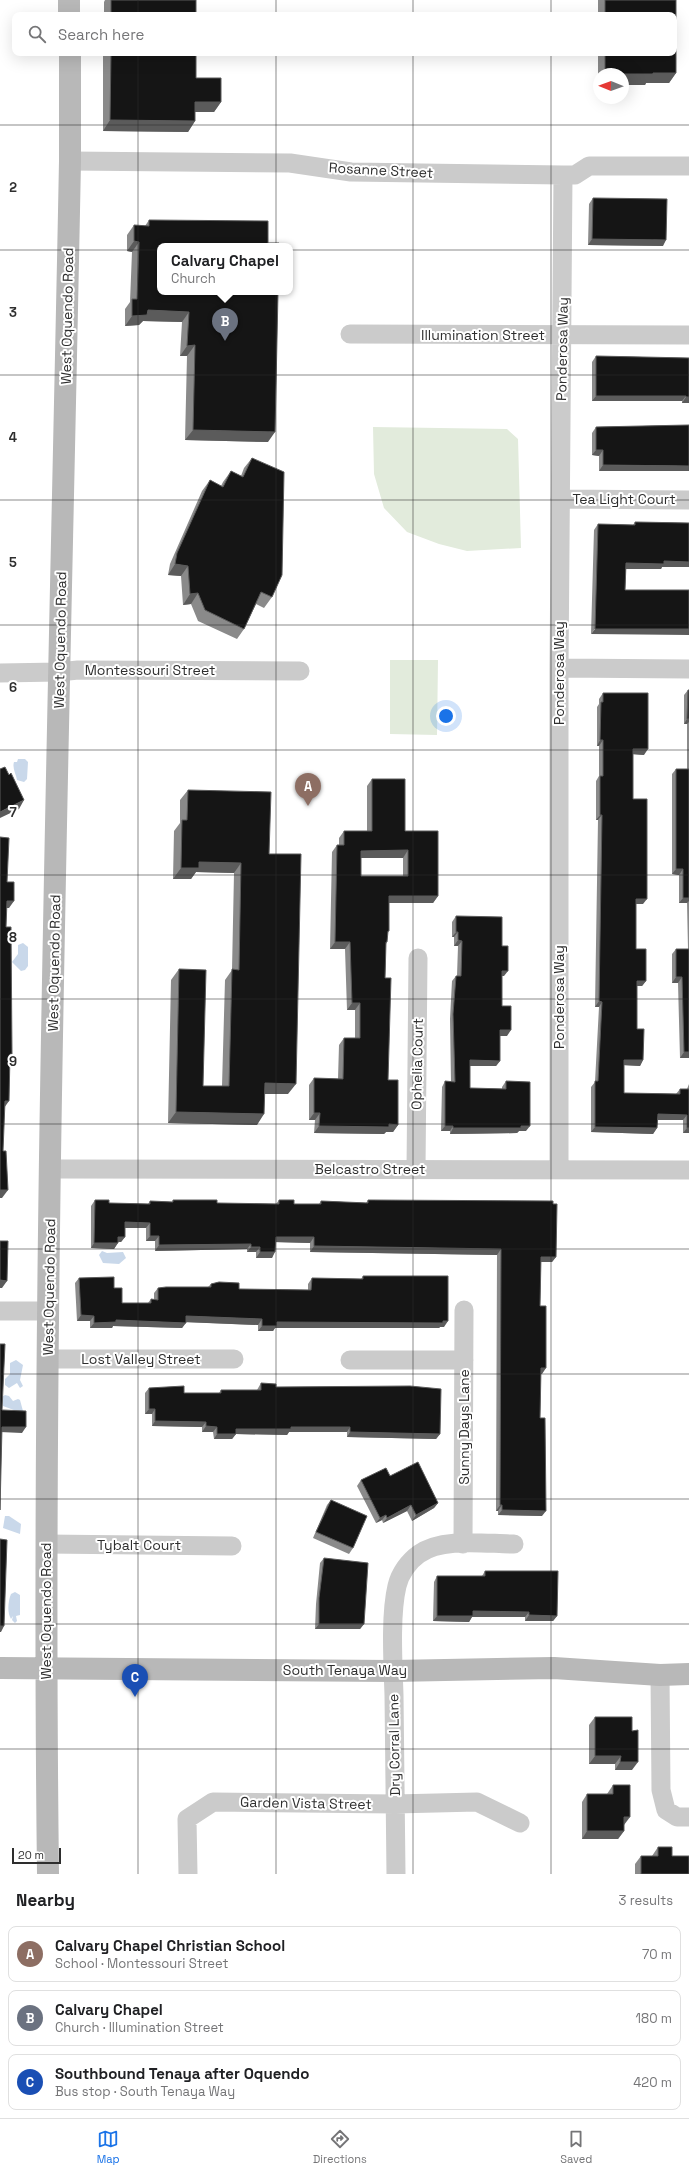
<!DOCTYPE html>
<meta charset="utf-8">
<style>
:root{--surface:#fff;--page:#f6f6f6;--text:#202124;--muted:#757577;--line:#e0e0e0;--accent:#1a73e8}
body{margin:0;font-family:"Space Grotesk",sans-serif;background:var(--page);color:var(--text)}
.compass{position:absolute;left:593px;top:68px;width:36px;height:36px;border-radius:50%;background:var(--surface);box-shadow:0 4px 16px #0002;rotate:271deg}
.scale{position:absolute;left:12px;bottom:10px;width:49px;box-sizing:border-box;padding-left:4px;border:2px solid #2e2e2e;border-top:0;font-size:11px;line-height:14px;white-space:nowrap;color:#2e2e2e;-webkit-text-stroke:3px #fff;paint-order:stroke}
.you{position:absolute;left:446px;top:716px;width:14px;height:14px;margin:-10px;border:3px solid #fff;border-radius:50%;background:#1a73e8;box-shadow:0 0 0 6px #1a73e833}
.badge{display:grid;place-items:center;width:26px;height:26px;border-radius:50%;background:var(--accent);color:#fff;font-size:13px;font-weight:700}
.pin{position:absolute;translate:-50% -33px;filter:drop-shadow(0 1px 2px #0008)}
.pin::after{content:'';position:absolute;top:21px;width:14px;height:12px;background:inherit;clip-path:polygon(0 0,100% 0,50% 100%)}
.popup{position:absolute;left:157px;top:243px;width:136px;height:52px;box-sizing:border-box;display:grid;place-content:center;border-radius:8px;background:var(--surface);filter:drop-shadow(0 1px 3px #0005);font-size:13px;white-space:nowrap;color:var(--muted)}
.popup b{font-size:15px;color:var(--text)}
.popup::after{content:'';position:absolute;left:50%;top:100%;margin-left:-8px;border:8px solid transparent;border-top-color:var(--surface)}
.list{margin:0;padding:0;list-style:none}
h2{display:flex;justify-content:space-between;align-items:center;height:52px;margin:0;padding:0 16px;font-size:17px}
h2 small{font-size:13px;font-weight:400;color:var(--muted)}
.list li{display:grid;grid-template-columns:26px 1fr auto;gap:12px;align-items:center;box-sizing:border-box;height:56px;margin:0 8px 8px;padding:0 8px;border:1px solid var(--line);border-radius:8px}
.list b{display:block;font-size:15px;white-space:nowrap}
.list p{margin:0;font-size:13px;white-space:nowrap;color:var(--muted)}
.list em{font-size:13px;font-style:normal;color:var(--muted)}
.icon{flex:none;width:22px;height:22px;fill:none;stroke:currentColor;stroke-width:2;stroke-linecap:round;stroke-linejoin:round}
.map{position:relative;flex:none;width:689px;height:1874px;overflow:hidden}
.search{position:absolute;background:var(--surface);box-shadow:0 4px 16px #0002;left:12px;right:12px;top:12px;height:44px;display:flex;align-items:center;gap:10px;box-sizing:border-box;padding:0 14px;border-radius:8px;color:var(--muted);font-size:15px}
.sheet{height:244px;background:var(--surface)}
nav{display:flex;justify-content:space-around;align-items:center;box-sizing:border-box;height:56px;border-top:1px solid var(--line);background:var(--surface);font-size:11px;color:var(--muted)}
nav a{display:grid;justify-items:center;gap:2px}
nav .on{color:var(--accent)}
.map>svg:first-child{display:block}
</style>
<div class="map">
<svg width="689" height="1874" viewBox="0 0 689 1874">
<rect width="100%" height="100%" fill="#fff"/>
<path fill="#e2ebdc" d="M373 427 507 429 518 439 521 548 467 551 439 544 407 532 384 508 374 474Z
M390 660H438L437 735 390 734Z"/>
<path fill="#c9d8ea" d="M18 759H25L28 762 27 779 24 782 17 780C16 774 12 768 14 762H17Z
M23 943 28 947V966L25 970 21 971 12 962 18 954V945Z
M102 1251 107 1253 123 1252 126 1258 119 1264 103 1263 99 1255Z
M16 1360 23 1365 20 1380 23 1386 20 1388 17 1383 9 1388 5 1385V1379L10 1374V1363Z
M5 1395 9 1396 13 1401 18 1399 20 1400 23 1411 22 1413 3 1406 2 1397Z
M5 1516H9L21 1524 20 1534 3 1528Z
M15 1592 20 1595V1615L16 1616 17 1621 15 1623 12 1620 13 1616 11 1619C7 1613 8 1601 11 1594Z"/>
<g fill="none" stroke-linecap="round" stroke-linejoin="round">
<path stroke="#cbcbcb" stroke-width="19" d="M70 161 290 163 351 172 563 175H575L589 166H689
M350 334 689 335
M560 499 689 500
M559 668 689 669
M0 673 59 672 78 670 300 671
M51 1169 689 1170
M416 1170 418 958
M559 1170V668L563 175
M0 1311H49
M48 1359H234
M350 1360H464
M46 1544 232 1546
M463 1544 464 1310
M660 1675 661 1790 666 1810 677 1817H689
M188 1874 187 1819 213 1802 395 1804 477 1802 520 1823
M396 1874C395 1814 395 1755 394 1695 393 1664 390 1615 397 1586 400 1573 409 1561 419 1554 442 1537 487 1544 514 1544"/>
<path stroke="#b8b8b8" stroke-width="22" d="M69 0V15
M0 1668 393 1671 554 1668 660 1675 689 1674
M48 1874C41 1303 59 732 70 161V53"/>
</g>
<path fill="#8a8a8a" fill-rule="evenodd" d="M105 0H196V15H104V2Z
M598 0H676V73L669 83H646L645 85H623V74H599V85H598V53H674V15H598Z
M103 53H196V78L221 102 214 112H195V121L188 132 103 131Z
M593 198 663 246 588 245 589 204Z
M149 220 268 243 278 292 268 442 185 440 187 356H180L182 322 143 321 139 325 125 326V309L130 302 132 252 127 251V235L134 225 145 226Z
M596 356 689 358V403H682V401H592V362Z
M689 425 599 471V456L592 455V433L596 427Z
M252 458 272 597 264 608 256 604 244 629 237 639 198 621 191 604 183 605 181 576 168 575 170 564 202 491 210 480 221 486 223 482 231 471 241 476 244 468Z
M635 522 689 523V567H662L661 569H626L625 590 591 634 594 530 598 524 633 525Z
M688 690H689V1058H680L678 983H672V954L676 949H688L687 903H679V875L672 874V774L676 769H687V724H684V695Z
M603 693 644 755 633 754V799L643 904H636V949L646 981 642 986H637V1029L643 1060 640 1066 624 1065V1093L676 1094 680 1089H687L689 1084V1133H683V1120H657V1128L653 1134 591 1132V1087L595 1082 599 1007H595L598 820H596V781L599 776V746H597V707L599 704V699Z
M372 779 405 831 438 896 433 903H389V931L387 933V942L386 944 385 978 388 1080 398 1125 393 1132H386L384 1134 314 1133 315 1120H309V1085L314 1078 338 1079 339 1045 344 1038H355V1010H347L345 949H330L332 852 337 845H339V838L344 831H367V786ZM361 858H403V876H361Z
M188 790 269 854 288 1094H264L257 1125 168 1123 171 980 179 969 203 1086H222L225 980 232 970 234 873 196 872 191 879H173L174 831 180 823V800Z
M456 916 502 946 504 976H502V1006L507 1036H500V1061L496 1066H470V1088L502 1089V1087L506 1081 526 1131H519L517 1133 465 1134H450V1131H441L442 1087 445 1081 451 1082 450 1019 452 981 456 976H457L458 946H454V937H452V922Z
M95 1200 109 1203 148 1204 150 1201 172 1202 173 1200 217 1203 276 1204 279 1200 294 1204H319L321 1201 366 1203 368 1200 556 1257 552 1262H541L540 1306 542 1374H541L540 1418 542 1516 498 1515V1511H496L497 1255 310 1252V1243L276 1242 272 1258H256V1252H247V1249L155 1251V1241H146V1228H125V1237L121 1242H118L114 1249 91 1248V1206Z
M363 1276 444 1327H440L439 1328H275L273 1331H258V1325L186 1322 182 1328 113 1326 112 1328H90V1321H77L75 1283 79 1278 114 1288 122 1303H148L151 1299 154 1300V1293L158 1288 208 1287 211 1284 239 1289 308 1290V1284L312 1278 361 1279Z
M261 1383 276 1387 440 1434 436 1439 347 1437V1432H289L287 1435 236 1434 232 1439H214L213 1432H202V1427L152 1426V1414H145V1393L149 1388 184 1393H219L221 1390H257Z
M390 1476 438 1503 434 1508 412 1521 407 1511 383 1523 382 1520 376 1523 357 1486 361 1480Z
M331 1500 353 1548 349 1554 313 1538 327 1505Z
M324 1558 364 1624 360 1629H315L316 1604 320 1563Z
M485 1571 557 1616 553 1621H525V1617H472L469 1622 433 1621 434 1582 437 1576H482Z
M595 1717 632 1770H615V1764H589V1725Z
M613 1785 624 1825V1831L618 1839H582V1802L587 1794H607Z
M658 1847 672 1856 689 1874H635V1864L641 1856H652Z"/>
<path fill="#5b5b5b" d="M653 73H676L669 83H646L645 85H623V74Z
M195 102H221L214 112H188Z
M110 120 195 121 188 132 103 131Z
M592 239 666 240 663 246 588 245Z
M134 241 139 242 132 252 127 251Z
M148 310 189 312 182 322 143 321 139 325 125 326 132 316Z
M195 345 187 356H180L187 346Z
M596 396H686L682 401H592Z
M686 397H689V403H682Z
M193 430 275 432 268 442 185 440Z
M596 450H603L599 456 592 455Z
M603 465 689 466V471H599Z
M664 561 689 562V567H662L661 569H622L626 563Z
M175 564 188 566 181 576 168 575Z
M198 593 191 604 183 605 190 594Z
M595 629H689V635L591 634Z
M687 719H689V722L687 724H684Z
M600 740H603L599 746H597Z
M633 749H648L644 755 630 754Z
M24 800 19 809 0 818V812Z
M600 815H602L598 820H596Z
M408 850 403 858H356L361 851Z
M199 862 241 863 234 873 196 872 191 879H173L181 868Z
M676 869H683L679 875 672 874Z
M389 896H438L433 903H385Z
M683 898H689V901L687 903H679Z
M636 899H647L643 904H632Z
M7 901H14L9 908H2Z
M456 932H458L454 937H452Z
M458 940 462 941 458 946H454Z
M335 942H350L345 949H330Z
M502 971H508L504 976H498Z
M676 977H682L678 983H672Z
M637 981H646L642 986H634Z
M599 1001 602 1002 599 1007H595Z
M352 1003H360L355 1010H347Z
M500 1030H511L507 1036H496Z
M684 1052H689V1058H680Z
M470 1060 500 1061 496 1066H466Z
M624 1060H643L640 1066 621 1065Z
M265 1083 296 1084 288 1094H257Z
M5 1101H9L4 1108Z
M176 1112 264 1114 257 1125 168 1123Z
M314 1113H320L315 1120H309Z
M658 1114 687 1115 683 1120H654Z
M389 1124 398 1125 393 1132H386L384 1134 314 1133 319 1126Z
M445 1126H453L450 1131H441Z
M521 1126H530L526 1131H519L517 1133 450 1134 453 1128Z
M595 1127 657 1128 653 1134 591 1132Z
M687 1128H689V1133H683Z
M0 1190H8L2 1198H0Z
M125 1222 150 1223 146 1228H121Z
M150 1236H159L155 1241H146Z
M118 1237H125L121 1242H114Z
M276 1237H314L310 1243 272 1242Z
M94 1243H118L114 1249 91 1248Z
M251 1244 247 1249 155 1251 159 1245Z
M314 1246 501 1249 497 1255 310 1252Z
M251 1247H260L256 1252H247Z
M260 1252H275L272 1258H256Z
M541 1257H556L552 1262H537Z
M0 1280 7 1281 2 1288H0Z
M81 1315 94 1316 90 1321H77Z
M186 1316 262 1319 258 1325 182 1322Z
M116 1320 186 1323 182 1328 113 1326 112 1328H90L94 1323Z
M448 1321 444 1327H440L439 1328H275L273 1331H258L262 1326 277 1322Z
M541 1368H546L542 1374H537Z
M149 1409H155L152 1414H145Z
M155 1421 206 1422 202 1427 152 1426Z
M206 1426 217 1427 213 1432H202Z
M2 1427H26L22 1433 0 1432Z
M291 1427H350L347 1432H289L287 1435 236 1434 232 1439H214L217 1434 236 1429Z
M350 1432 440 1434 436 1439 347 1437Z
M438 1503 434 1508 412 1521 416 1515Z
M411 1505 407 1511 383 1523 387 1518Z
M500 1505H502L498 1511H496Z
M502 1510 546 1511 542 1516 498 1515Z
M386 1515 382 1520 376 1523 380 1518Z
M473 1611 529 1612 525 1617H472L469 1622 433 1621 437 1616Z
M529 1615 557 1616 553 1621H525Z
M319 1624H364L360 1629H315Z
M0 1626H4L1 1632H0Z
M595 1756H621L615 1764H589Z
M620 1762H638L632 1770H615Z
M624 1817H630L624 1825H618Z
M587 1831H624L618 1839H582Z"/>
<path fill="#151515" stroke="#5b5b5b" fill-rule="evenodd" d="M111 0H196V15H111Z
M605 0H676V73H653V74H605V53H674V15H605Z
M111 53H196V78H221V102H195V121L110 120Z
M593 198 667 199 666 240 592 239Z
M149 220 268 221V243H279V246H160V292H278L275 432 193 430 195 345 187 346 189 312 148 310 147 315 132 316V299H137L139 242 134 241V225L149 226Z
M596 356 689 358V397H686V396H596Z
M689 425V466L603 465V450H596V427Z
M252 458 284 472 282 575 272 597 261 592 244 629 205 610 198 593 190 594 188 566 175 564 177 553 210 480 223 487 231 471 243 477Z
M635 522 689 523V562L664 561V564L626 563 625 590H689V629H595L598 524 635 525Z
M688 690H689V719H687Z
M603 693H648V749H633V799H647V899H636V949H646V981H637V1029H644L643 1060H624V1093L680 1094V1089H689V1128H687V1115L658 1114 657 1128 595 1127V1081H598L602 1002 599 1001 602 815H600V776H603V740H600L601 702H603Z
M5 767 9 775 11 773 24 800 0 812V769Z
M676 769H689V898H683V869H676Z
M372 779H405V831H438V896H389V931H388L387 942H386L385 978H391L388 1080H398V1125L389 1124V1127L319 1126 320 1113H314V1078L343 1079 344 1038H360V1003H352L350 942H335L337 845H344V831H372ZM408 850V876H361V851Z
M188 790 271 792 269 854H301L296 1084 265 1083 264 1114 176 1112 179 969 206 970 203 1086H229L232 969 239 970 241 863 199 862V868H181L182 820H187Z
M0 837 9 838 7 882H14V901H7L6 927H11L12 1054H10L9 1101H5L3 1151H6L8 1190H0V1198Z
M456 916 502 917V946H508V971H502V1006H511V1030H500V1061L470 1060V1088L506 1089V1081L530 1082V1126H521V1128H453V1126H445V1081L455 1082 453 1014 456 976H461L462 941 458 940V932H456Z
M676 949H689V1052H684L682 977H676Z
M95 1200H109V1203L150 1204V1201L173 1202V1200H217V1203L279 1204V1200H294V1204H321V1201L368 1203V1200L553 1201V1204H557L556 1257H541L540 1306H546V1368H541L540 1418H545L546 1511 502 1510V1505H500L501 1249 314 1246V1237H276L275 1252H260V1247H251V1244L159 1245V1236H150V1223L125 1222V1237H118V1243H94Z
M0 1241H8L7 1281 0 1280Z
M363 1276H448V1321H443V1323L277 1322V1326H262V1319L186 1316V1323L116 1320V1322L94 1323V1316L81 1315 79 1278 114 1277V1288H122V1303H151V1299L158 1300V1288L166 1287H211V1284L219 1282 239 1283V1289L311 1290 312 1278 363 1279Z
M0 1344H5L2 1410 26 1411V1427H2L0 1510Z
M261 1383 276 1384V1387L410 1386 441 1389 440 1434 350 1432V1427H291V1429H236V1434H217V1427L206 1426V1422L155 1421V1409H149V1388L184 1386V1393H221V1390H261Z
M418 1462 438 1503 416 1515 411 1505 387 1518 386 1515 380 1518 361 1480 386 1468 390 1476Z
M331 1500 367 1516 353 1548 316 1532Z
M0 1539 7 1540 4 1626H0Z
M324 1558 368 1563 364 1624H319V1598Z
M485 1571H558L557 1616 529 1615V1612L473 1611V1616H437V1576H485Z
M595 1717H632V1731L638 1730V1762H620L621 1756H595Z
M613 1785H630V1817H624V1831H587V1794H613Z
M658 1847H672V1856H689V1874H641V1856H658Z"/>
<path fill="none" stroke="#2e2e2e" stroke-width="1" stroke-opacity="0.55" d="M138 0V15M276 0V15M413 0V15M551 0V15M138 53V1874M276 53V1874M413 53V1874M551 53V1874M0 125H689M0 250H689M0 375H689M0 500H689M0 625H689M0 750H689M0 875H689M0 999H689M0 1124H689M0 1249H689M0 1374H689M0 1499H689M0 1624H689M0 1749H689"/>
<g text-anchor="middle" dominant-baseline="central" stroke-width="4" stroke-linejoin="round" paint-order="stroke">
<g font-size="14" fill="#2e2e2e" stroke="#fff">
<text transform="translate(381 170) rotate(3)">Rosanne Street</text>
<text transform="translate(67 316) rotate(-89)">West Oquendo Road</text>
<text x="483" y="335">Illumination Street</text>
<text transform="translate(562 349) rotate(-89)">Ponderosa Way</text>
<text x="624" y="499">Tea Light Court</text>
<text transform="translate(60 640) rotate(-89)">West Oquendo Road</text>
<text x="150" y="670">Montessouri Street</text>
<text transform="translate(559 673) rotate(-90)">Ponderosa Way</text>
<text transform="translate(54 963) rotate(-89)">West Oquendo Road</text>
<text transform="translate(559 997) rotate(-90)">Ponderosa Way</text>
<text transform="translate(417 1064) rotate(-89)">Ophelia Court</text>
<text x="370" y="1169">Belcastro Street</text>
<text transform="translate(49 1287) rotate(-89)">West Oquendo Road</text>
<text x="141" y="1359">Lost Valley Street</text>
<text transform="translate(464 1427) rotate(-90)">Sunny Days Lane</text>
<text x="139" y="1545">Tybalt Court</text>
<text transform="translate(46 1611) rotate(-90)">West Oquendo Road</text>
<text x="345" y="1670">South Tenaya Way</text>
<text transform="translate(394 1745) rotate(-91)">Dry Corral Lane</text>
<text transform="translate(306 1803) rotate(1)">Garden Vista Street</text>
</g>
</g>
<g font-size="13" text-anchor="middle" font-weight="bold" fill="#2e2e2e" stroke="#fff" stroke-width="4" stroke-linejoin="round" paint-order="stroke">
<text x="13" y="192">2</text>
<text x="13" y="317">3</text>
<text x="13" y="442">4</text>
<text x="13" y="567">5</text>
<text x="13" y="692">6</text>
<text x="13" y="817">7</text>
<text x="13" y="942">8</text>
<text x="13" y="1066">9</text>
</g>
</svg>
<svg class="compass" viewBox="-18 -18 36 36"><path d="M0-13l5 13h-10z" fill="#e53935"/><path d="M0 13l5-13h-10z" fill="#757577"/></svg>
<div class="scale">20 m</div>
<div class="you"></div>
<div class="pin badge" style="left:308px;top:806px;background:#8d6e63">A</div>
<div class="pin badge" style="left:225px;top:341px;background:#6b7280">B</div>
<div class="popup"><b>Calvary Chapel</b>Church</div>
<div class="pin badge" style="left:135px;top:1697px;background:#1a4fb4">C</div>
<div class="search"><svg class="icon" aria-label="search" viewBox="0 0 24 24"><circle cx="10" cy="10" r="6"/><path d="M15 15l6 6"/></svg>Search here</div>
</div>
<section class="sheet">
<h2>Nearby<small>3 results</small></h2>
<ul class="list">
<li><span class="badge" style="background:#8d6e63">A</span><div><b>Calvary Chapel Christian School</b><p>School · Montessouri Street</p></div><em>70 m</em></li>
<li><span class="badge" style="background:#6b7280">B</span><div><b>Calvary Chapel</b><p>Church · Illumination Street</p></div><em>180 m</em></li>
<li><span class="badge" style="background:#1a4fb4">C</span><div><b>Southbound Tenaya after Oquendo</b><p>Bus stop · South Tenaya Way</p></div><em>420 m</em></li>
</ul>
</section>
<nav>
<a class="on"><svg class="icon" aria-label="map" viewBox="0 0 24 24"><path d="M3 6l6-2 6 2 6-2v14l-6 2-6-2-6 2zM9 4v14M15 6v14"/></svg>Map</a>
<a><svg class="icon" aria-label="directions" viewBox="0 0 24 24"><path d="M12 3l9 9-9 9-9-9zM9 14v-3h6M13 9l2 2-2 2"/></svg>Directions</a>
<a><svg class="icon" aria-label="saved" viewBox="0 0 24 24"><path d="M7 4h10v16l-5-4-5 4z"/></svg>Saved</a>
</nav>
